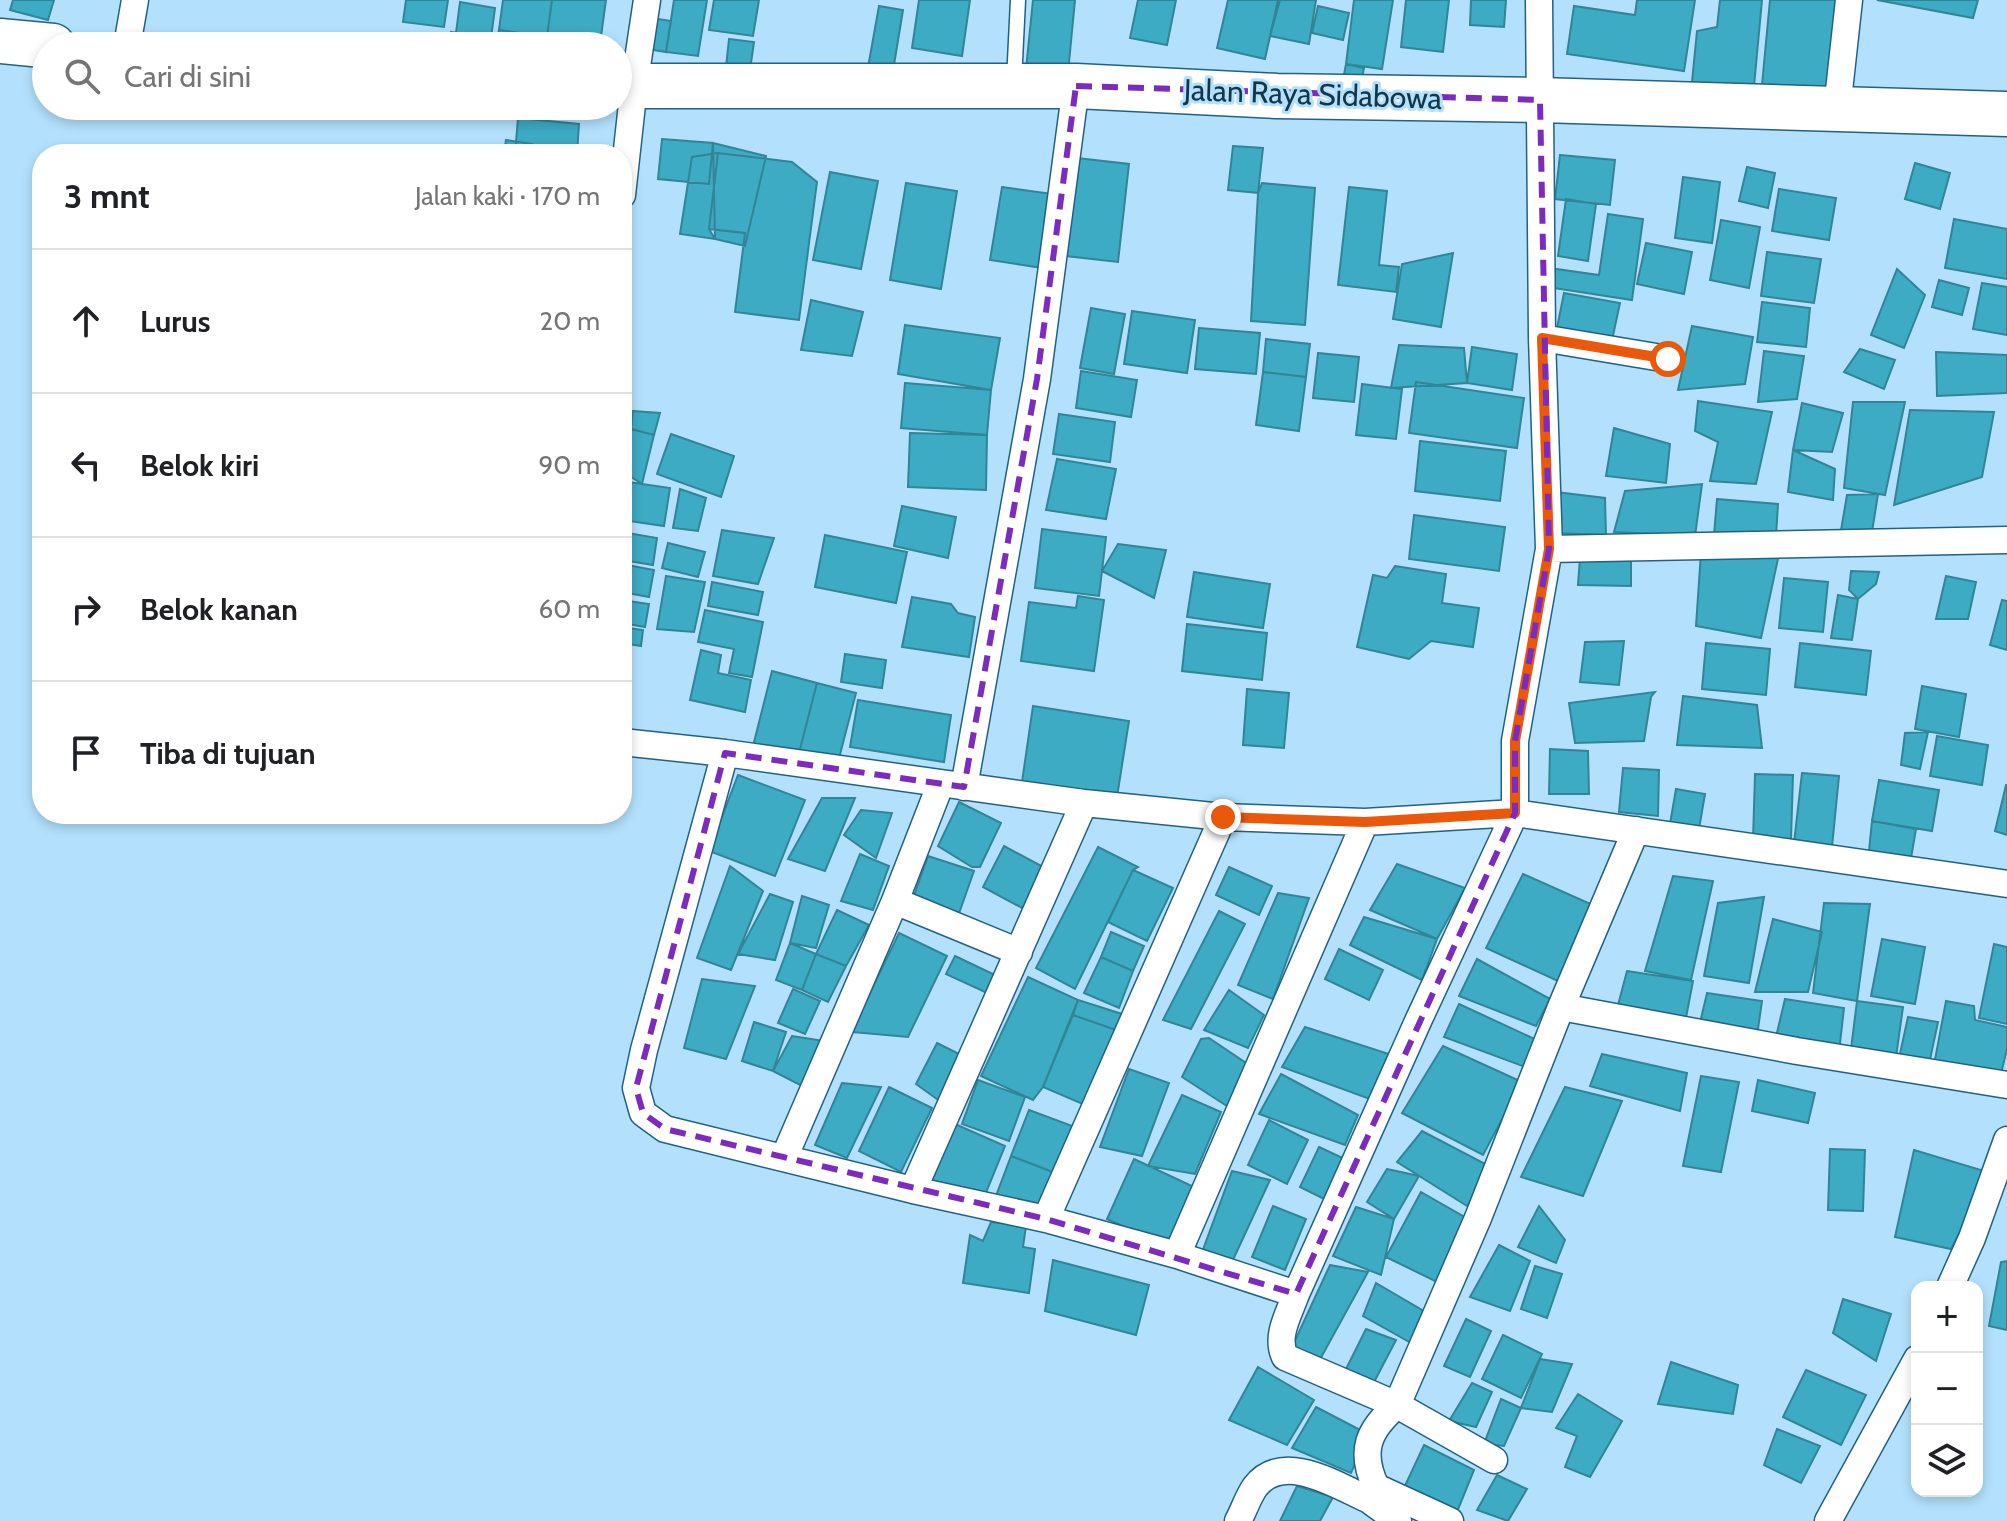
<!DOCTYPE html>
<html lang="id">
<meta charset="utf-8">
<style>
:root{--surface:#fff;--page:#f2f2f2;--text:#202124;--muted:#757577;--line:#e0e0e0}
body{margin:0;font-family:Cabin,sans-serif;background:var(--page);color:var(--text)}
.controls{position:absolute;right:24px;bottom:24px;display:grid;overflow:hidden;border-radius:16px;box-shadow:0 4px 12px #0003}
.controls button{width:72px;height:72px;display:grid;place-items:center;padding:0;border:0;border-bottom:2px solid var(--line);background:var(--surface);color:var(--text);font:40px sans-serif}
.stop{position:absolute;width:24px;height:24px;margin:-18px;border:6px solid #ea580c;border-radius:50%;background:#fff}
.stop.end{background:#ea580c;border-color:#fff;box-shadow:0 2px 8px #0008}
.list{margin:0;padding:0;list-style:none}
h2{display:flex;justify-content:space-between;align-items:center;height:104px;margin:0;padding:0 32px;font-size:34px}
h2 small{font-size:26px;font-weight:400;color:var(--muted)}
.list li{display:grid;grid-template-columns:52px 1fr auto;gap:24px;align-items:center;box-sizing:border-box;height:144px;padding:0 32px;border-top:2px solid var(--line)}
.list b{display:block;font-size:30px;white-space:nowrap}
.list em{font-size:26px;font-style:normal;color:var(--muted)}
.icon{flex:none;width:44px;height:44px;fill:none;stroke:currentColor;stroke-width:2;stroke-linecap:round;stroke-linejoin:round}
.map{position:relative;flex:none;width:2007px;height:1521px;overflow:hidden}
.search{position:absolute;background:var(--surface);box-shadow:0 4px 12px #0003;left:32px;top:32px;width:600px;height:88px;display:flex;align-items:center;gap:20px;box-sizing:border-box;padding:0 28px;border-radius:44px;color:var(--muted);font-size:30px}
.panel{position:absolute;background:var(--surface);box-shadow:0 4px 12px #0003;left:32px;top:144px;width:600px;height:680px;border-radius:32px}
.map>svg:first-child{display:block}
</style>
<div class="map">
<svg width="2007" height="1521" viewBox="0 0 2007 1521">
<rect width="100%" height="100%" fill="#b3e1fd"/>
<path fill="#3dabc4" stroke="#328497" stroke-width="2" d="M13 0H54L48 20 10 10Z
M406 0H448L444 27 403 22Z
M503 0H552L547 37 499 30Z
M552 0H606L600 44 547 37Z
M674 0H707L698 56 666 52Z
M714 0H759L753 36 709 30Z
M919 0H970L962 56 912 48Z
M1033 0H1075L1068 73 1026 69Z
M1138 0H1176L1167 45 1130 38Z
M1228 0H1278L1265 59 1217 48Z
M1280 0H1316L1309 44 1270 36Z
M1354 0H1393L1382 69 1346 64Z
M1406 0H1449L1443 52 1401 47Z
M1471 0H1506L1504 27 1470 25Z
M1637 0H1695L1684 71 1567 54 1574 6 1635 15Z
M1720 0H1762L1753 97 1691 92 1697 31 1717 27Z
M1770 0H1837L1828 91 1762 85Z
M1877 0H1978L1973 18Z
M460 2 495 8 491 38 456 33Z
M879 6 903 10 892 77 867 73Z
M1318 6 1349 13 1343 40 1312 33Z
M652 18 671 21 666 52 647 49Z
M499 30 547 37 555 46 525 44V46H496Z
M451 32 483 37 482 46H449Z
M729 39 754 42 750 70 726 67Z
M1346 64 1364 68 1359 94 1341 91Z
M518 118 579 124 577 154H515Z
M662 139 713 143 709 184 658 179Z
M506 140 532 144 531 154H504Z
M713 143 766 156 745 246 715 239Z
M1233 146 1263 148 1258 193 1228 190Z
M579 149 614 152V154H578Z
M718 153 709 229 715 239 680 234 692 157Z
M718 153 792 162 817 182 799 320 735 312 745 233 709 229Z
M1560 155 1615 160 1610 205 1555 199Z
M1077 158 1129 164 1118 262 1066 256Z
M1915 163 1950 173 1940 209 1905 199Z
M1747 167 1775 173 1768 208 1739 201Z
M830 172 878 181 861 269 813 260Z
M1683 177 1720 182 1712 243 1675 238Z
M906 183 957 191 941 289 890 280Z
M1262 183 1315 188 1305 325 1251 321 1258 193Z
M1002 187 1060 195 1049 269 990 260Z
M1349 187 1387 191 1379 265 1399 267 1396 292 1338 285Z
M1779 189 1836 198 1829 240 1772 231Z
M1566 199 1596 204 1588 261 1558 256Z
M1608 214 1643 219 1632 300 1547 287 1549 268 1599 275Z
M1954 219 2007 229V279L1945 268Z
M1721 220 1760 227 1749 288 1710 280Z
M1646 243 1692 252 1684 294 1637 284Z
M1767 252 1821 259 1814 303 1761 296Z
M1453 253 1441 327 1393 319 1402 264Z
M1897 269 1925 295 1904 348 1871 335Z
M1939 280 1969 288 1962 315 1932 307Z
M1982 283 2007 287V335L1973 329Z
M1564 293 1620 303 1611 345 1556 333Z
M811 300 863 312 852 356 801 350Z
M1762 302 1810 308 1806 347 1757 342Z
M1091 308 1125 314 1114 374 1080 368Z
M1132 311 1195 320 1187 373 1124 364Z
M905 325 1000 338 991 390 898 374Z
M1692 326 1753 337 1745 384 1678 390Z
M1199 328 1260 333 1256 374 1195 369Z
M1266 339 1310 344 1306 377 1263 372Z
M1399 345 1464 348 1467 383 1391 388Z
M1472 347 1517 354 1512 390 1467 383Z
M1860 349 1895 360 1884 389 1844 372Z
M1764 351 1804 356 1797 399 1758 402Z
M1936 352 2007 355V393L1937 396Z
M1318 353 1359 357 1354 402 1313 398Z
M1081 371 1137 380 1131 417 1076 408Z
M1263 372 1306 377 1299 431 1256 425Z
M1416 382 1524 398 1517 448 1409 433Z
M905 383 991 390 987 435 901 428Z
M1362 384 1402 389 1396 439 1356 435Z
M1698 401 1772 412 1756 484 1710 481 1718 442 1695 431Z
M1853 402H1905L1885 495 1844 488Z
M1802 403 1843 413 1832 452 1793 450Z
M1910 410 1994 412 1982 477 1894 505Z
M633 411 660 413 654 435 631 429Z
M1059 414 1115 422 1110 462 1053 454Z
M1614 428 1670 444 1666 483 1606 476Z
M631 429 654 435 642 484 622 471Z
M910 433 987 435 986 490 908 487Z
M671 434 734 456 721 497 657 474Z
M1420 441 1506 451 1500 501 1415 491Z
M1793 450 1835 469 1833 500 1788 492Z
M1057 459 1116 469 1106 519 1046 510Z
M622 481 670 488 664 526 622 520Z
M1702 484 1695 536 1614 532 1625 491Z
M680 489 706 498 698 531 673 528Z
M1556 492 1605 498 1606 535 1556 533Z
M1878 494 1872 532 1841 530 1847 495Z
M1717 499 1778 504 1776 537 1714 535Z
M902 506 956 517 948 558 894 546Z
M1414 515 1505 527 1499 571 1409 559Z
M1042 529 1106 537 1099 596 1035 588Z
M722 530 774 538 758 584 713 576Z
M622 532 657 538 653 565 622 560Z
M825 535 907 552 896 603 815 587Z
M668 543 705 552 698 577 662 568Z
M1118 544 1166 550 1154 598 1102 571Z
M1701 552 1779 554 1761 638 1696 626Z
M1631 553V586L1578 585 1580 558Z
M622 564 654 570 649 597 622 592Z
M1395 566 1446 574 1442 603 1479 608 1473 647 1431 641 1409 659 1357 647 1373 575 1387 578Z
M1851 571 1879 572 1876 584 1858 599 1849 590Z
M1194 572 1270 584 1263 628 1187 617Z
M666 576 705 582 694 632 657 629Z
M1946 576 1976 582 1968 619H1936Z
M1784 578 1828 582 1823 632 1779 628Z
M712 582 763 592 758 615 708 606Z
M1838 595 1858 599 1852 640 1831 638Z
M1078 596 1104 600 1094 671 1021 661 1029 602 1076 608Z
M912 597 951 604 958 613 975 617 969 657 902 647Z
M622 600 649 604 645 627 622 623Z
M2002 600 2007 601V650L1990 645Z
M705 610 763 622 752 677 729 673 734 649 698 642Z
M1187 624 1267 633 1262 680 1182 671Z
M622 627 643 630 641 646 622 643Z
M1624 641 1619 685 1580 682 1585 642Z
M1706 643 1770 649 1766 695 1702 689Z
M1800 643 1871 651 1866 695 1795 687Z
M701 650 721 655 718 673 751 680 745 712 690 700Z
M845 654 886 660 882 688 841 682Z
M772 671 817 683 798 757 753 746Z
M817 683 856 693 837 766 798 757Z
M1922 686 1966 694 1959 737 1915 729Z
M1247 689 1289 693 1284 748 1243 745Z
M1655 692 1651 697 1644 741 1575 743 1569 703Z
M1683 696 1757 705 1762 748 1677 745Z
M858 700 951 715 944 762 850 747Z
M1033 706 1129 721 1117 797 1022 782Z
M1928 732 1920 769 1901 765 1905 733Z
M1937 736 1988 745 1982 785 1930 776Z
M1550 749 1588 751 1589 794H1549Z
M1623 768 1659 770 1658 816 1619 812Z
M1802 773 1839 776 1832 847 1794 843Z
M1755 774 1793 775 1791 840H1753Z
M738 775 805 800 775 876 709 851Z
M1879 780 1939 790 1932 831 1872 821Z
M2006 785H2007V835L1995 831Z
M1676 789 1705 794 1699 829 1670 824Z
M822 798H855L825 871 788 859Z
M959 802 1001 823 980 867H972L938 846Z
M861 810 892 813 876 858 844 835Z
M1872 821 1916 829 1911 858 1869 851Z
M1004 846 1045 868 1024 909 983 887Z
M1098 847 1138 867 1133 870 1075 989 1036 968Z
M860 854 889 866 873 910 841 901Z
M928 856 974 871 957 919 911 904Z
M1397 864 1465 888 1437 939 1370 910Z
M730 866 763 891 731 970 697 958Z
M1229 867 1272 886 1259 915 1216 895Z
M1133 870 1173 888 1147 941 1108 922Z
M1523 874 1595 906 1560 982 1486 948Z
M1673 876 1713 881 1691 980 1645 971Z
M1278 893 1309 898 1273 999 1238 985Z
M770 894 793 902 775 960 738 954Z
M802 896 829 905 816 948 790 943Z
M1764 897 1749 983 1704 976 1718 903Z
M1824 903 1870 904 1857 1001 1813 993Z
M837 910 869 925 846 966 816 954Z
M1219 911 1245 924 1191 1029 1163 1020Z
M1364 917 1437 939 1422 980 1350 945Z
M1773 919 1822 932 1808 992H1755Z
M1111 932 1144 946 1133 971 1101 957Z
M899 933 947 956 908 1037 851 1032Z
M1882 939 1925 947 1915 1004 1871 996Z
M790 943 816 954 802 990 776 980Z
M1994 944 2007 947V1024L1979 1018Z
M1339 949 1383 970 1369 1000 1325 979Z
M816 954 846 966 828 1002 802 990Z
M955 956 995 975 987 993 946 974Z
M1101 957 1133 971 1119 1008 1084 993Z
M1477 959 1550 999 1536 1026 1459 996Z
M1627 971 1693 981 1685 1023 1617 1009Z
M1028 977 1078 1000 1043 1087 1033 1100 981 1076Z
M702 979 755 986 726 1059 684 1048Z
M793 989 820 1001 805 1034 778 1023Z
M1229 990 1264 1015 1248 1048 1204 1030Z
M1707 993 1762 1001 1757 1036 1699 1027Z
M1785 999 1844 1008 1839 1052 1776 1037Z
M1078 1000 1122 1014 1116 1030 1073 1015Z
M1857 1001 1903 1007 1895 1064 1850 1057Z
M1946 1001 1974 1006 1975 1020 2007 1027V1049L2000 1078 1934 1065Z
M1459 1004 1539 1041 1528 1068 1444 1037Z
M1073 1015 1116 1030 1085 1105 1043 1087Z
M1908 1017 1938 1022 1928 1069 1898 1063Z
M754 1022 786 1032 773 1071 742 1061Z
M1305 1027 1389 1054 1370 1099 1282 1067Z
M792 1036 824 1041 802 1086 773 1071Z
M1209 1038 1246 1063 1230 1108 1182 1077 1201 1039Z
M937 1043 963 1056 941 1102 916 1084Z
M1443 1046 1522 1082 1483 1155 1402 1113Z
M1602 1054 1687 1073 1680 1111 1590 1086Z
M1129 1069 1169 1083 1142 1156 1100 1147Z
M1281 1074 1358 1115 1345 1145 1259 1114Z
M1701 1076 1739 1082 1721 1172 1683 1166Z
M978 1080 1025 1097 1009 1141 962 1124Z
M1758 1080 1815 1093 1808 1123 1752 1111Z
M842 1083 881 1087 847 1158 815 1145Z
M889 1087 932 1108 901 1172 859 1151Z
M1565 1087 1622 1101 1583 1196 1521 1177Z
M1182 1095 1221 1112 1195 1174 1148 1166Z
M1029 1110 1075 1127 1058 1174 1011 1156Z
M1269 1120 1308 1140 1287 1184 1248 1165Z
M955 1124 1005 1146 983 1200 932 1180Z
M1422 1131 1493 1168 1467 1206 1397 1162Z
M1319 1147 1347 1160 1328 1201 1300 1187Z
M1830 1149 1865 1150 1863 1211 1828 1210Z
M1914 1150 1991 1173 1951 1249 1895 1237Z
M1011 1156 1058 1174 1043 1214 996 1196Z
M1134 1159 1194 1187 1167 1246 1107 1219Z
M1387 1169 1419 1176 1394 1219 1367 1202Z
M1232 1171 1270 1180 1232 1262 1201 1255Z
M1421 1192 1468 1219 1437 1282 1386 1257Z
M1273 1206 1306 1219 1285 1270 1252 1257Z
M1539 1206 1565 1240 1556 1263 1518 1247Z
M1356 1207 1394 1219 1381 1275 1333 1256Z
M991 1222 1026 1226 1023 1247 1035 1249 1029 1293 963 1283 970 1235 983 1241Z
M1499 1245 1530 1261 1510 1311 1470 1297Z
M1053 1260 1149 1285 1136 1335 1045 1311Z
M2007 1261V1330L1989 1326 2001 1262Z
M1330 1265 1368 1272 1318 1363 1293 1345Z
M1535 1266 1562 1274 1547 1318 1521 1309Z
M1376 1283 1427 1313 1411 1343 1363 1316Z
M1843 1299 1891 1314 1876 1361 1833 1333Z
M1466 1319 1491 1331 1470 1377 1444 1366Z
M1366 1329 1396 1340 1372 1386 1343 1375Z
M1503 1335 1542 1354 1521 1398 1482 1379Z
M1540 1359 1572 1364 1552 1412 1521 1408Z
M1671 1362 1738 1385 1733 1414 1658 1404Z
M1258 1367 1314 1400 1287 1445 1229 1420Z
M1806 1370 1866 1395 1841 1445 1783 1417Z
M1472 1383 1492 1392 1476 1427 1449 1421Z
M1578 1394 1622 1421 1590 1477 1565 1467 1577 1436 1556 1428Z
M1501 1399 1521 1408 1504 1446 1484 1444Z
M1316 1407 1368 1434 1351 1473 1292 1448Z
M1777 1429 1820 1446 1801 1483 1764 1465Z
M1424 1445 1474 1470 1457 1512 1403 1490Z
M1497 1475 1527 1489 1508 1521 1477 1510Z
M1297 1486 1333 1497 1320 1521H1280Z"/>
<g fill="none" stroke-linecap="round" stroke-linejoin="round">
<defs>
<path id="service" d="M1014 81 1018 0"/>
<path id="minor" d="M127 46 135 0
M1837 109 1849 0
M622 195 634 86 647 0
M1542 338 1668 359
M1549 549 2007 540
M622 742 725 753 1084 803 1223 817 1365 822 1515 813 2007 884
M725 753 644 1050 636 1088 643 1113 665 1129 913 1190 1046 1219 1177 1255 1296 1294
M964 787 1037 379 1076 86
M895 901 1019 952
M1561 1007 1636 830
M784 1158 895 901 941 783
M913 1190 1084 803
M1046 1219 1223 817
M1177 1255 1365 822
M1950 1287 1972 1238 2007 1140
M1494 1460 1397 1405 1478 1218 1561 1007 1797 1051 2007 1085
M1376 1487 1450 1521
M1238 1521C1244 1510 1248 1497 1255 1487 1283 1450 1338 1486 1369 1500
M1398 1521 1369 1500 1376 1487C1359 1451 1368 1430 1397 1405L1285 1357C1275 1336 1289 1314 1296 1294L1419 1019 1515 813V741L1549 549 1542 338 1539 0
M1828 1521 1917 1359"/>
<path id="trunk" d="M0 41 53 46
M618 86H1076L1277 96 1540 100 2007 114"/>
</defs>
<use href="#service" stroke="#226183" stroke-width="17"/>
<use href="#minor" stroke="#226183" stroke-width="29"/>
<use href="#trunk" stroke="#226183" stroke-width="47"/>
<use href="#service" stroke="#fff" stroke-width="14"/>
<use href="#minor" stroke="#fff" stroke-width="26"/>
<use href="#trunk" stroke="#fff" stroke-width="44"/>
</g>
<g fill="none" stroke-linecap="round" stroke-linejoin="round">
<path stroke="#ea580c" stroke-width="10" d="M1223 817 1365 822 1515 813V741L1549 549 1542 338 1668 359"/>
</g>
<path fill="none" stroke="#7b2cbf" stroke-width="6" stroke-dasharray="16 10" stroke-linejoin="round" d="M1076 86 1540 100 1549 549 1515 741V813L1296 1294 1046 1219 665 1129 643 1113 636 1088 725 753 964 787 1037 379Z"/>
<g text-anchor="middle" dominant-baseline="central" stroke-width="6" stroke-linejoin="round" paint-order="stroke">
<g font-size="30" fill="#143649" stroke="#b3e1fd">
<text transform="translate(1313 94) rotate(2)">Jalan Raya Sidabowa</text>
</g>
</g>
</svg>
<div class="controls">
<button>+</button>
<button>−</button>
<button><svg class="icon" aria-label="layers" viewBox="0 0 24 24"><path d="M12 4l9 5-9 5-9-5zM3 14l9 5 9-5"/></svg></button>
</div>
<div class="stop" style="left:1668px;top:359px"></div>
<div class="stop end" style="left:1223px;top:817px"></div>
<div class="search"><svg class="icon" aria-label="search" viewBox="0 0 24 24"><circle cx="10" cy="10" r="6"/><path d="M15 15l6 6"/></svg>Cari di sini</div>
<section class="panel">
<h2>3 mnt<small>Jalan kaki · 170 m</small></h2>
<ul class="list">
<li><svg class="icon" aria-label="ahead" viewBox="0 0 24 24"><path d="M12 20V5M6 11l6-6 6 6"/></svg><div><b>Lurus</b></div><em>20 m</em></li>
<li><svg class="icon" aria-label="left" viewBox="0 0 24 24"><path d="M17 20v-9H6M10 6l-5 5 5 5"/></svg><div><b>Belok kiri</b></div><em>90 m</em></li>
<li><svg class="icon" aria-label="right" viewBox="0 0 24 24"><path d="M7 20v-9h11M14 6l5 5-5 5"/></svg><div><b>Belok kanan</b></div><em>60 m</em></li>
<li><svg class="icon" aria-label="arrive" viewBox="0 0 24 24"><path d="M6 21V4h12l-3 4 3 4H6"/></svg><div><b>Tiba di tujuan</b></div></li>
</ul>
</section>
</div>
